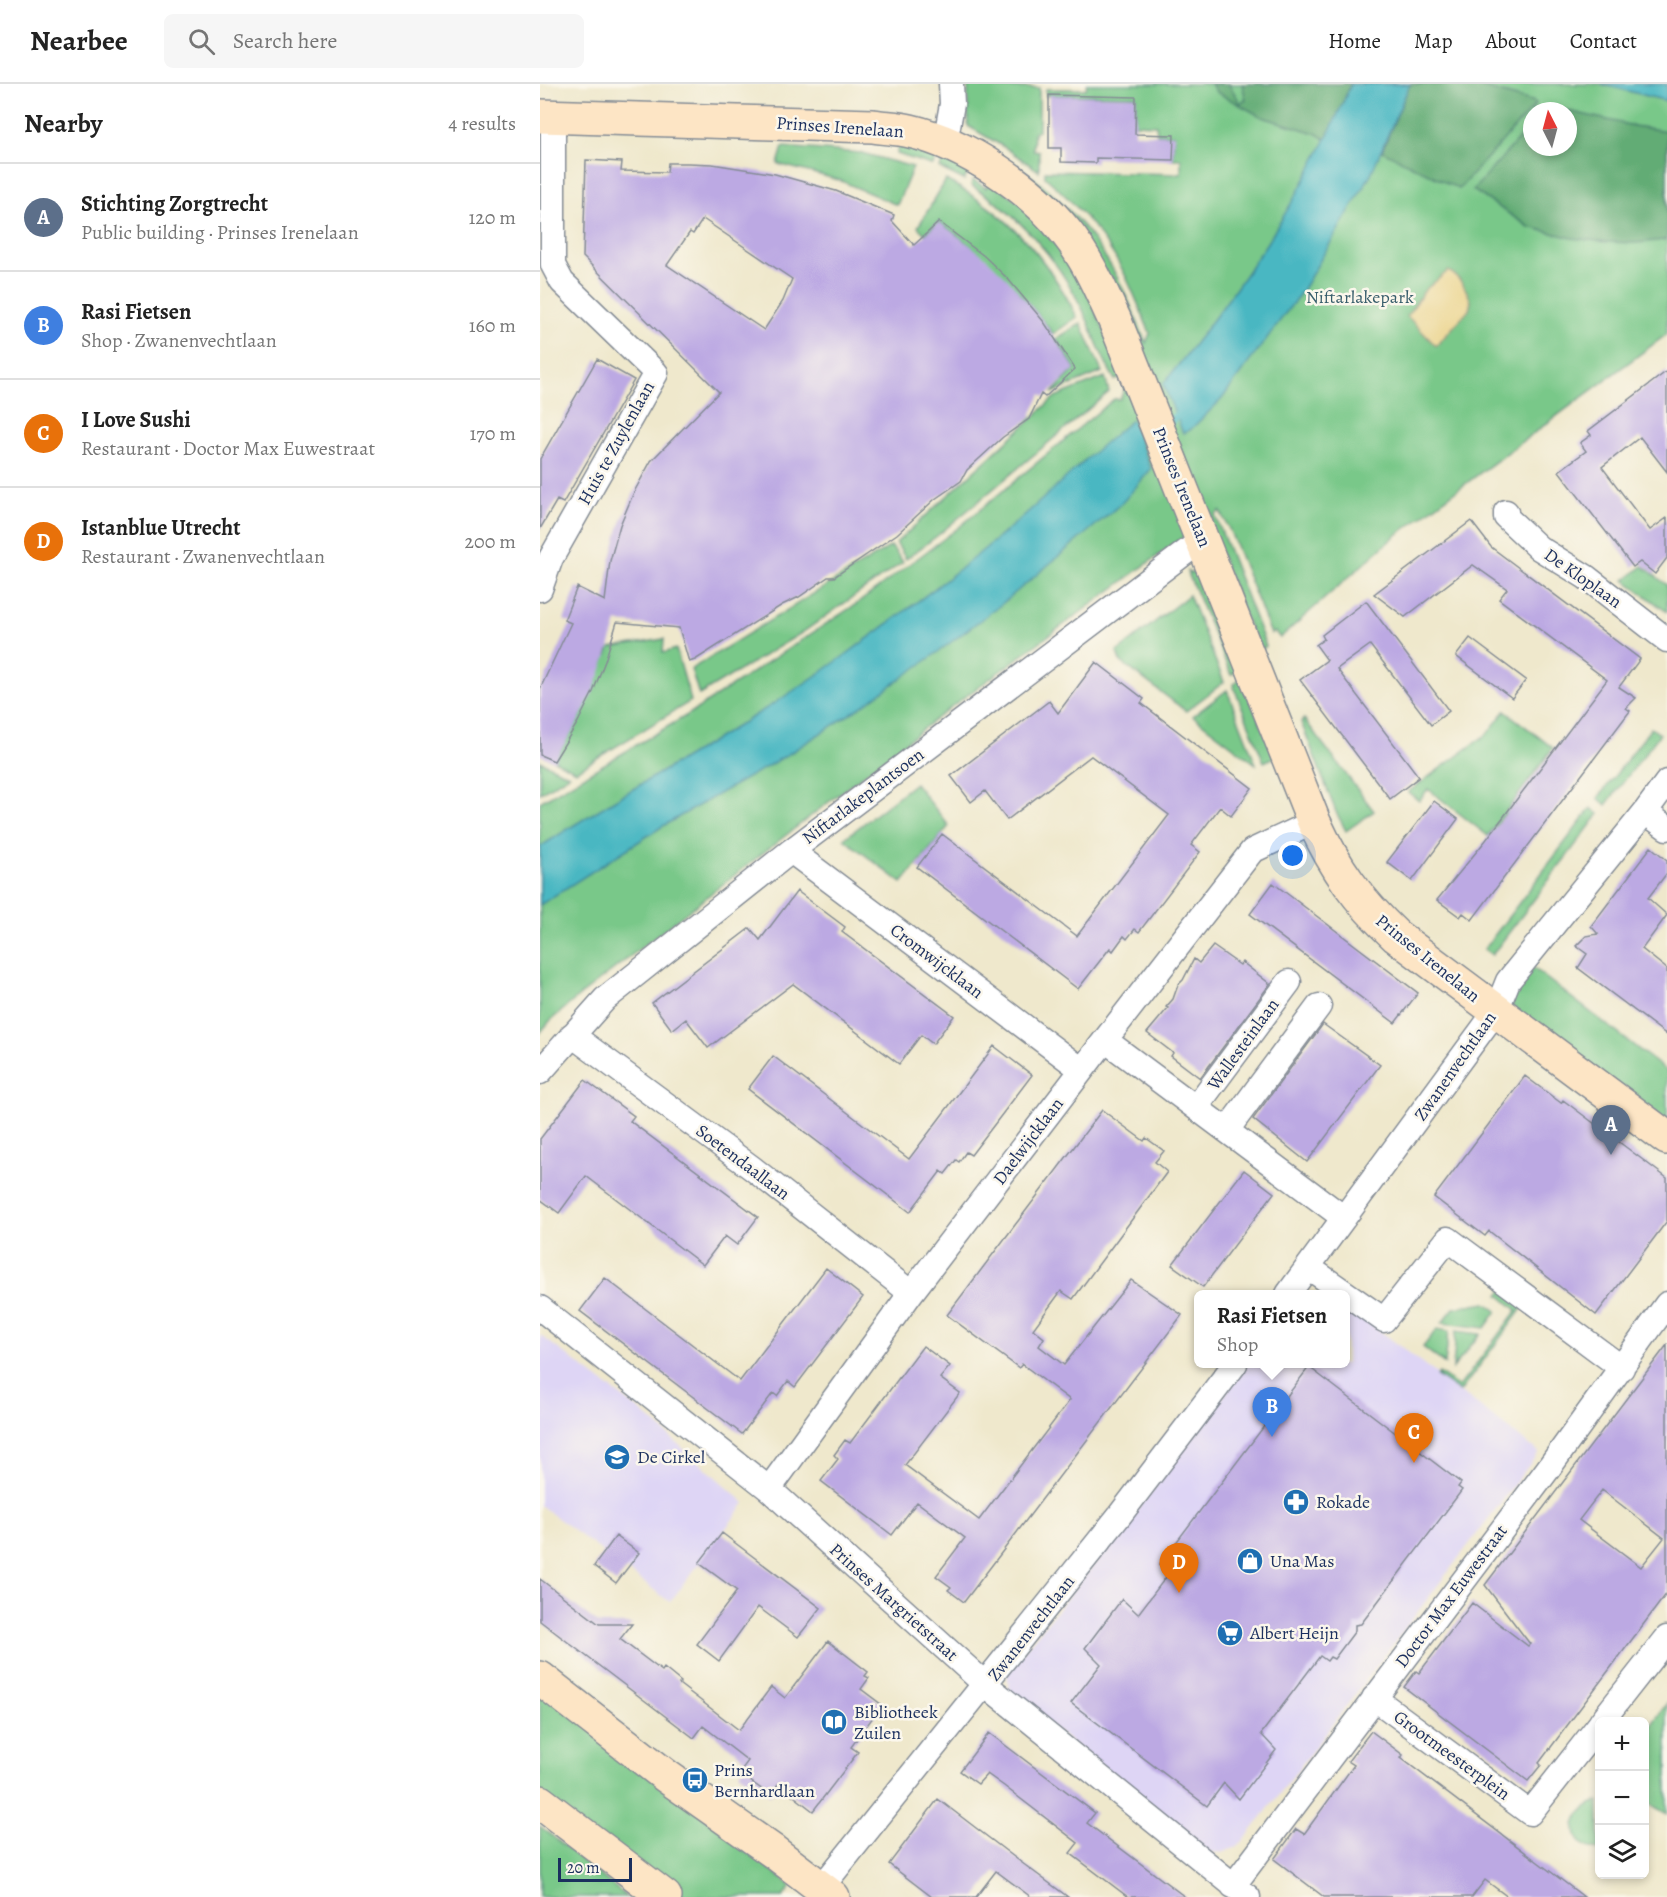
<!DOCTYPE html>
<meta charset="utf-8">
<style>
:root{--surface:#fff;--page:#f6f6f6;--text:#222;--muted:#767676;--line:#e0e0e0;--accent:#b45309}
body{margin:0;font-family:Alegreya,serif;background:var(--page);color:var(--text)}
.controls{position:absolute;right:18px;bottom:18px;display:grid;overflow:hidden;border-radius:9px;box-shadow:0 3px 9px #0003}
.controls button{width:54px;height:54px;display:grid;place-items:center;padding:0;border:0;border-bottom:2px solid var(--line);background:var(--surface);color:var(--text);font:30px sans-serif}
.compass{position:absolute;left:983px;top:18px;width:54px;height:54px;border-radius:50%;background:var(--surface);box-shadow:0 3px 9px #0003;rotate:354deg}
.scale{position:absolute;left:18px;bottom:15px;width:74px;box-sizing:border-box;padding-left:6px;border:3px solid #1b2f5e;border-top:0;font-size:16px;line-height:21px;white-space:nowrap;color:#1b2f5e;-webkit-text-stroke:4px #fbf7ec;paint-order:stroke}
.you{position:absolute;left:753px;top:772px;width:21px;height:21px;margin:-15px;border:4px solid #fff;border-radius:50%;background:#1a73e8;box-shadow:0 0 0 9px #1a73e833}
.badge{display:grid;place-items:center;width:39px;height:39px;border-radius:50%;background:var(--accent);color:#fff;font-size:20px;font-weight:700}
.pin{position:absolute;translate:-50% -50px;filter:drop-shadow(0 2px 3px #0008)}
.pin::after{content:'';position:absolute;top:32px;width:21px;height:18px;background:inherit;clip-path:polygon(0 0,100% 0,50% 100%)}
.popup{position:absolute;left:654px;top:1206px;width:156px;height:78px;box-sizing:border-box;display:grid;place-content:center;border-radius:9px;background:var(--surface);filter:drop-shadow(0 2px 4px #0005);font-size:20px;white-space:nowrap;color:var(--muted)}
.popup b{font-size:22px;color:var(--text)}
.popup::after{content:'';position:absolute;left:50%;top:100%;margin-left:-12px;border:12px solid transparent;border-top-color:var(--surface)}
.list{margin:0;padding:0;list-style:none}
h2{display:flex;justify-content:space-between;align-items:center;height:78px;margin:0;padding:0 24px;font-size:26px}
h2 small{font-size:20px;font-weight:400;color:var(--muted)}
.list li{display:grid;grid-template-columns:39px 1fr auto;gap:18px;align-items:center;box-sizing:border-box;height:108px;padding:0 24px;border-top:2px solid var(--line)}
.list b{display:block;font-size:22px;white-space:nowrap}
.list p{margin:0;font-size:20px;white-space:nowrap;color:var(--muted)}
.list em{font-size:20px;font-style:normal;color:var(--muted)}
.icon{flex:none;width:33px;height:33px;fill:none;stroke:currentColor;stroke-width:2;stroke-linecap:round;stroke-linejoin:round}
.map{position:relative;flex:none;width:1127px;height:1813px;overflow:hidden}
header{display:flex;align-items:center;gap:36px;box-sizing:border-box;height:84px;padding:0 30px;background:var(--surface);border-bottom:2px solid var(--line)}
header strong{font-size:28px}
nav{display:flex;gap:33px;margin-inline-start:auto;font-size:21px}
.search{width:420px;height:54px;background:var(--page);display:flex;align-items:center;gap:15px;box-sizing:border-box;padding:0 21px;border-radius:9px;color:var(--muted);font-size:22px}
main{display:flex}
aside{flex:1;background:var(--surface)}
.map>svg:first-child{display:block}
</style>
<header>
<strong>Nearbee</strong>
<div class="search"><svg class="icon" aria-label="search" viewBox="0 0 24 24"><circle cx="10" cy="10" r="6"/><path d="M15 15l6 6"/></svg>Search here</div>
<nav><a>Home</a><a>Map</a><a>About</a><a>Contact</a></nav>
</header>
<main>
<aside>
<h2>Nearby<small>4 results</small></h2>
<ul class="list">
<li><span class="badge" style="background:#5c6f8a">A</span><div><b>Stichting Zorgtrecht</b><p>Public building · Prinses Irenelaan</p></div><em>120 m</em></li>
<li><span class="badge" style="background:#3f7fe0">B</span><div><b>Rasi Fietsen</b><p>Shop · Zwanenvechtlaan</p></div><em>160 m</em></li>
<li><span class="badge" style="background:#e8710a">C</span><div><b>I Love Sushi</b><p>Restaurant · Doctor Max Euwestraat</p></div><em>170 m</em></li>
<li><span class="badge" style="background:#e8710a">D</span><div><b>Istanblue Utrecht</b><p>Restaurant · Zwanenvechtlaan</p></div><em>200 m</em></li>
</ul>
</aside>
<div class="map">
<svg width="1127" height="1813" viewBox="0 0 1127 1813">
<rect width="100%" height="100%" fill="#fbf7ec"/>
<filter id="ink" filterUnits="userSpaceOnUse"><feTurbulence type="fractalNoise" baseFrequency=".0167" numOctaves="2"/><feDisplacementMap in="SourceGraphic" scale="12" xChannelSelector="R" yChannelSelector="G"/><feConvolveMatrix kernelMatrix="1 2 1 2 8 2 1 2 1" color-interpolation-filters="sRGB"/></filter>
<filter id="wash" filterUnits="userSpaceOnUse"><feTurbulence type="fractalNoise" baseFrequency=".008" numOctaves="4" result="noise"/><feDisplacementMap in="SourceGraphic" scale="24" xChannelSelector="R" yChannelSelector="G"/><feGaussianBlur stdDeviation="1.35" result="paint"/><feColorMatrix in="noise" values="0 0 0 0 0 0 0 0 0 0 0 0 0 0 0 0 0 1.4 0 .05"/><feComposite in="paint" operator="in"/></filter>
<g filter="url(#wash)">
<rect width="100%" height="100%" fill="#efe8cc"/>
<path fill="#ded5f5" d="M806 1221 999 1368 706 1754 697 1763 684 1768 670 1769 469 1609 467 1588 587 1440 708 1280H806Z
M0 1251 102 1328 205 1419 130 1518 0 1421Z"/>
<path fill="#79c889" stroke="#4a7c74" stroke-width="1.5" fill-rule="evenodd" d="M428 0H443V3L499 4V47L494 48 493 66 499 67V87L464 63 428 42Z
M547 0H1061L1127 17V250L854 453 740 554 735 548 731 550 690 447 680 427 675 431 726 562 719 568 667 436 411 623 38 913 10 937 0 949V718L149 630 318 519 418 444 574 315H580L601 270 471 77C515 108 553 146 578 195 589 216 597 237 606 259L610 249C601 228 593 206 582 185 563 150 535 119 505 93V87L641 90V75H633L634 51 617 50 616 41 595 40 596 12 510 11 506 12V5H546ZM992 27H1028V63H992Z
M358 60 399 69 393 81H391L357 70Z
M243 63 322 69 373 83 357 121 299 96 238 80Z
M404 71 431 85 424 96 400 84Z
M406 96C467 129 506 171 537 233L513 250C480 206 444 170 399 138L385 150 378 143Z
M433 96 446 104 451 97 480 119 536 184 585 293 575 296C561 273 553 248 542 224 517 174 479 131 431 101Z
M541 239 562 288 512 309 535 285 516 255Z
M565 293 569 308 397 452 366 475 356 459 515 313Z
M351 462 363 478 263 548 159 611 151 585Z
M1103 482 1127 501V528L1085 496Z
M647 487 659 490 698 587 691 591Z
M649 511 684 598 646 627 580 577 577 568Z
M124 555 123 569 136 565 151 617 36 687 14 676 40 633 70 564Z
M701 594 735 673 724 678 693 601Z
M687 606 716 680 653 632Z
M965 627 1013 664 948 752 888 705 879 717 868 708 947 650Z
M764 635 834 727 806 747 796 728 761 638Z
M1111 644 1120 650 1066 721 1058 714Z
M0 677 29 691 0 709Z
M375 699 409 742 362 799 304 755Z
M1051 724 1059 730 952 871 944 865Z
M993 884 1127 987V1040L966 918Z
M963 1206 984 1222 920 1308 897 1292 899 1289 919 1303 977 1226 959 1211Z
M946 1219 957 1227 945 1244 902 1239 914 1224Z
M897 1245 909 1247 905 1280 883 1263Z
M916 1247 940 1250 913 1284Z
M0 1603 252 1802 243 1813H140L0 1711Z
M1127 1619V1730L1105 1717V1650Z
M1056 1718H1059V1766C1028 1764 1027 1728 1056 1718Z
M0 1742 87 1813H0Z"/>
<path fill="#62ac75" stroke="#3e6e6a" stroke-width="1.5" d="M671 0H689L700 19 706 16 702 0H811L787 56 775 49 722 33 676 8Z
M870 0H930L995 18 996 20 919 105 842 67Z
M1015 24 1094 42 1127 47V154L1124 156 1097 159 1067 158 1032 154 989 143 933 106 992 40V63H1028V27H1006Z"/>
<path fill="#eeda9e" stroke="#84847e" stroke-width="1.5" d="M908 187C920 192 926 205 931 217L929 226 896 262 867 232 885 206Z"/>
<path fill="#49b7c2" stroke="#327390" stroke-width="1.5" d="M811 0H870L830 92 762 207 681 316 650 346 643 349 623 300C701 204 763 114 811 0Z
M1061 0H1127V17Z
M592 336 611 385 582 419 463 519 394 571 318 625 247 671 123 742 0 821V763C100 697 207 642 304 572 364 528 424 484 480 435 517 403 553 367 592 336Z"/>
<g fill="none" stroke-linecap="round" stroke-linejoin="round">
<path stroke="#49b7c2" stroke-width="8" d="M626 341 636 332"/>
</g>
<g id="blocks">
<path fill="#bca9e3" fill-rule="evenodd" d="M509 11 596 13 595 50 634 51 633 76 556 74V79L521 78V64H509Z
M46 76 82 78 81 87 127 88 128 79H148L172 80 235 90 296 107 354 131 352 137 374 161 399 138 444 172 468 195 504 238 535 285 505 313 501 310 489 335 463 353 427 386 421 397 395 415 357 450 294 493H288L259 513 242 521 155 576 149 578 139 544 77 538 65 577 53 608 38 638 14 677 0 671V605L31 539 24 536 37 503 65 517 70 477 80 441 94 408 111 377 179 308 43 173ZM163 135 252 195 243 217 224 246 127 181 150 148 153 150Z
M57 275 94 296 23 419 17 416 0 445V375Z
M1127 287V388L1100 353 1062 383 1110 446 1127 434V474L1115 490 1100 478 1093 483 1019 387 1046 367 1040 359 1051 351 1048 347Z
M931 437 951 463 1100 575 1079 603 1096 614 1086 624 1090 627 932 836 923 829 920 833 897 816 946 756 1067 596 959 515 967 505 933 481 865 533 834 510Z
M826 517 909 627 891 641 830 561 797 585 879 693 850 715 760 596 787 576 776 561 784 555 782 551Z
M930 554 986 596 972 614 916 572Z
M556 578 604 615 601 619 712 704 691 732 680 723 651 761 660 768 599 848 595 845 587 855 584 852 573 867 570 864 538 905 377 783 402 750 537 852 629 731 551 672 467 736 445 707 431 718 411 692 509 617 518 629Z
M894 717 918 735 872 797 847 778Z
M1111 763 1127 776V789L1108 814 1127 831 1102 865 1127 885V951L1038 884 1047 870 1036 862 1046 852 1058 850 1051 842Z
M733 799 878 909 855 939 710 830Z
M257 807 305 843 302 848 414 932 393 960 381 951 359 980 253 900 168 964 146 935 132 946 112 919 210 844 220 856Z
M673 862 700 881 702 878 730 900 660 994 631 972 633 969 607 949 628 924 626 923 633 915 638 901 643 896 654 875 659 879Z
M783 940 840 981 767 1078 713 1035Z
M454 962 492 991 431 1071 426 1068 419 1078 416 1076 405 1090 401 1087 370 1128 208 1005 233 972 369 1075Z
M985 992 1021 1019 1023 1016 1127 1094V1137L1056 1231 949 1147 945 1152 894 1113Z
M45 996 94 1032 90 1037 218 1133 197 1161 185 1152 163 1181 46 1092 19 1129 0 1115V1055Z
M562 1026 604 1057 606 1054 624 1067 615 1078 627 1088 533 1215 521 1207 493 1245 504 1254 499 1262 524 1281 591 1196 642 1231 424 1518 408 1506 411 1503 396 1492 425 1454 377 1418 352 1451 281 1397 298 1375 294 1371 305 1356 310 1359 383 1262 410 1282 400 1294 420 1309 365 1381 439 1436 530 1316 482 1280 479 1284 407 1231Z
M704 1086 734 1109 663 1203 632 1181Z
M286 1184 323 1213 255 1303 248 1297 237 1312 233 1309 202 1350 40 1227 65 1194 200 1297Z
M1127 1261V1509L999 1679 1001 1681 988 1697 864 1603 876 1587 879 1589 932 1519 988 1562 990 1560 945 1501ZM1062 1406 1124 1454 1101 1483 1039 1436Z
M769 1283 921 1399 918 1403 922 1406 821 1540 815 1541V1547L794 1575 790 1573 787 1577 780 1572 721 1650 736 1666 699 1715 684 1699 667 1722 531 1619 561 1580 545 1564 582 1515 598 1530 630 1488 619 1481Z
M182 1449 281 1524 258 1553 218 1523 179 1577 157 1560 197 1507 159 1479Z
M76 1452 99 1469 76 1499 54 1482Z
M0 1495 59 1540H92L80 1555 122 1587 124 1584 141 1598 139 1600 199 1646 231 1603 245 1614 288 1557 328 1588 325 1592 329 1594 321 1605 342 1621 311 1663 318 1668 273 1727 238 1700 230 1711 199 1689 208 1677 163 1642 154 1654 0 1537Z
M831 1647 863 1671 861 1674 1044 1813H968L945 1796 932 1813H784L734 1775 756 1745 764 1750 814 1681 808 1677Z
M449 1649 555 1729 547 1739 645 1813H588L530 1769 538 1759 464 1702 447 1690 438 1700 420 1687Z
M398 1715 474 1773 528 1813H491L456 1787 436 1813H392L349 1780Z"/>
</g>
</g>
<g filter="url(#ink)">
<use href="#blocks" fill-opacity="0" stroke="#858c95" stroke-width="1.5"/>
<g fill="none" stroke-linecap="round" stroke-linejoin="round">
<defs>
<path id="street" d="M405 59 412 20 411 0
M966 428V433L999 464 1046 493 1127 556
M0 505 11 474 116 289 22 198 13 181V32
M1105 728 1127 744
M251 767 542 986
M32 951 212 1084 371 1209
M565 956 804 1134
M0 988 65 915 251 767 663 455
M656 1023 749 898
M687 1046 779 922
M768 1183 844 1236 908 1155 1082 1284
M748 1210 956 927 968 897 1105 728 1127 698
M0 1224 229 1405 446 1601 708 1813
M229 1405 371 1209 565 956 712 767 774 738
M834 1614 990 1729 1060 1640
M1061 1638 1127 1554
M693 1802 1008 1385 1127 1220
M281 1804 579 1432 695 1280"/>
<path id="secondary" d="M0 32 333 42C345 44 358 44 370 47 426 60 490 103 526 148 547 174 561 207 575 237L774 738C796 786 818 816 856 852L1127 1054
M0 1594 126 1692 234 1768 293 1813
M0 1718 125 1813"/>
</defs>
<use href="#street" stroke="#858c95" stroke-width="27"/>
<use href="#secondary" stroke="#858c95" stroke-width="36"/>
<use href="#street" stroke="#fff" stroke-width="24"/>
<use href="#secondary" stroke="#fde5c5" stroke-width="33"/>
</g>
</g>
<defs>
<symbol id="school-disc" viewBox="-11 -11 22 22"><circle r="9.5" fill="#1f6fb2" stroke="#fbf7ec"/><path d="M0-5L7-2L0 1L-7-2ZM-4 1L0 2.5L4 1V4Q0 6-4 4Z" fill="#fff"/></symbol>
<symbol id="pharmacy-disc" viewBox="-11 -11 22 22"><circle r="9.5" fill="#1f6fb2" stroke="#fbf7ec"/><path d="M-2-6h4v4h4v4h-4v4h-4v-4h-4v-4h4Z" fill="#fff"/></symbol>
<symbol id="shop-disc" viewBox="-11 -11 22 22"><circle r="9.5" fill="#1f6fb2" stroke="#fbf7ec"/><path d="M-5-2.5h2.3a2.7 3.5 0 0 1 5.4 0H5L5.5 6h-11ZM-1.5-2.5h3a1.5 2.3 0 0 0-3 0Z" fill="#fff"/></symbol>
<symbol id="supermarket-disc" viewBox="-11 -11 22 22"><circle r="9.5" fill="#1f6fb2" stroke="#fbf7ec"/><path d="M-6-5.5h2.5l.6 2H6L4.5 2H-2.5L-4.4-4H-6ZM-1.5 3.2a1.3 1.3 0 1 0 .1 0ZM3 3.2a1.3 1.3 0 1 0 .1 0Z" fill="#fff"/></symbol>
<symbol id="library-disc" viewBox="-11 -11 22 22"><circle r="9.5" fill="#1f6fb2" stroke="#fbf7ec"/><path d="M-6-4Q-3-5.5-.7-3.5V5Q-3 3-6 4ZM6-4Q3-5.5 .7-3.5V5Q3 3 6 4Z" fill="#fff"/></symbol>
<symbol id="bus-disc" viewBox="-11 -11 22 22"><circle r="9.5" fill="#1f6fb2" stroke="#fbf7ec"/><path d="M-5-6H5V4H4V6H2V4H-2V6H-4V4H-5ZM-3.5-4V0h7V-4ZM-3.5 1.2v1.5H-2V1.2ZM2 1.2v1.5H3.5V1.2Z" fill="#fff"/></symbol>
</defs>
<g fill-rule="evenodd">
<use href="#school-disc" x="62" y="1358" width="30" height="30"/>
<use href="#pharmacy-disc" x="741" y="1403" width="30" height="30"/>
<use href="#shop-disc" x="695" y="1462" width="30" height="30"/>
<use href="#supermarket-disc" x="675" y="1534" width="30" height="30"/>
<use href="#library-disc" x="279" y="1623" width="30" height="30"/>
<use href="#bus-disc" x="140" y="1681" width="30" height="30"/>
</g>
<g text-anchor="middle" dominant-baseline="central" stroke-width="5" stroke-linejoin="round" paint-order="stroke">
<g font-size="18" fill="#1b2f5e" stroke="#fbf7ec">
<text transform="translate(300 43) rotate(4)">Prinses Irenelaan</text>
<text transform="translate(76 359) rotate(-61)">Huis te Zuylenlaan</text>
<text transform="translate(642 403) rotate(68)">Prinses Irenelaan</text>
<text transform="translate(1043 494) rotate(35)">De Kloplaan</text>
<text transform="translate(323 712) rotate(-37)">Niftarlakeplantsoen</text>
<text transform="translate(888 874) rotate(39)">Prinses Irenelaan</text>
<text transform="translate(397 877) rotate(37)">Cromwijcklaan</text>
<text transform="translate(703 960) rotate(-54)">Wallesteinlaan</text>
<text transform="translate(915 982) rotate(-55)">Zwanenvechtlaan</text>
<text transform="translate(488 1057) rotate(-53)">Daelwijcklaan</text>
<text transform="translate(203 1078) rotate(37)">Soetendaallaan</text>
<text transform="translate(911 1512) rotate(-53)">Doctor Max Euwestraat</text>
<text transform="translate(354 1518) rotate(42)">Prinses Margrietstraat</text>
<text transform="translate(491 1544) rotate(-52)">Zwanenvechtlaan</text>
<text transform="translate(912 1671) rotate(36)">Grootmeesterplein</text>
</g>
<g font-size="18" fill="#375d6b" stroke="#fbf7ec">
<text x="820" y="213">Niftarlakepark</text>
</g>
<g font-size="18" fill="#1b2f5e" stroke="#fbf7ec" text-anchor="start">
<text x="97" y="1373">De Cirkel</text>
<text x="776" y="1418">Rokade</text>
<text x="730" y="1477">Una Mas</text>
<text x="710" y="1549">Albert Heijn</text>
<text x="314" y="1628">Bibliotheek<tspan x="314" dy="21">Zuilen</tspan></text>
<text x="174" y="1686">Prins<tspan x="174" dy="21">Bernhardlaan</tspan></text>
</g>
</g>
</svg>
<div class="controls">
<button>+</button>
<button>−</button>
<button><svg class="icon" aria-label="layers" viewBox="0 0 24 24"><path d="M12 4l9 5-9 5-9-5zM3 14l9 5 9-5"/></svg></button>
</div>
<svg class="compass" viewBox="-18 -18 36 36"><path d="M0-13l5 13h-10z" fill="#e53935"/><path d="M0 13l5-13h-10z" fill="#767676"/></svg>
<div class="scale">20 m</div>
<div class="you"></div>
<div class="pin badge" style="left:1071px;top:1071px;background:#5c6f8a">A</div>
<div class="pin badge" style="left:732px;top:1353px;background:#3f7fe0">B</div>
<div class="popup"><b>Rasi Fietsen</b>Shop</div>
<div class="pin badge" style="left:874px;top:1379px;background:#e8710a">C</div>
<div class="pin badge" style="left:639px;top:1509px;background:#e8710a">D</div>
</div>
</main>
